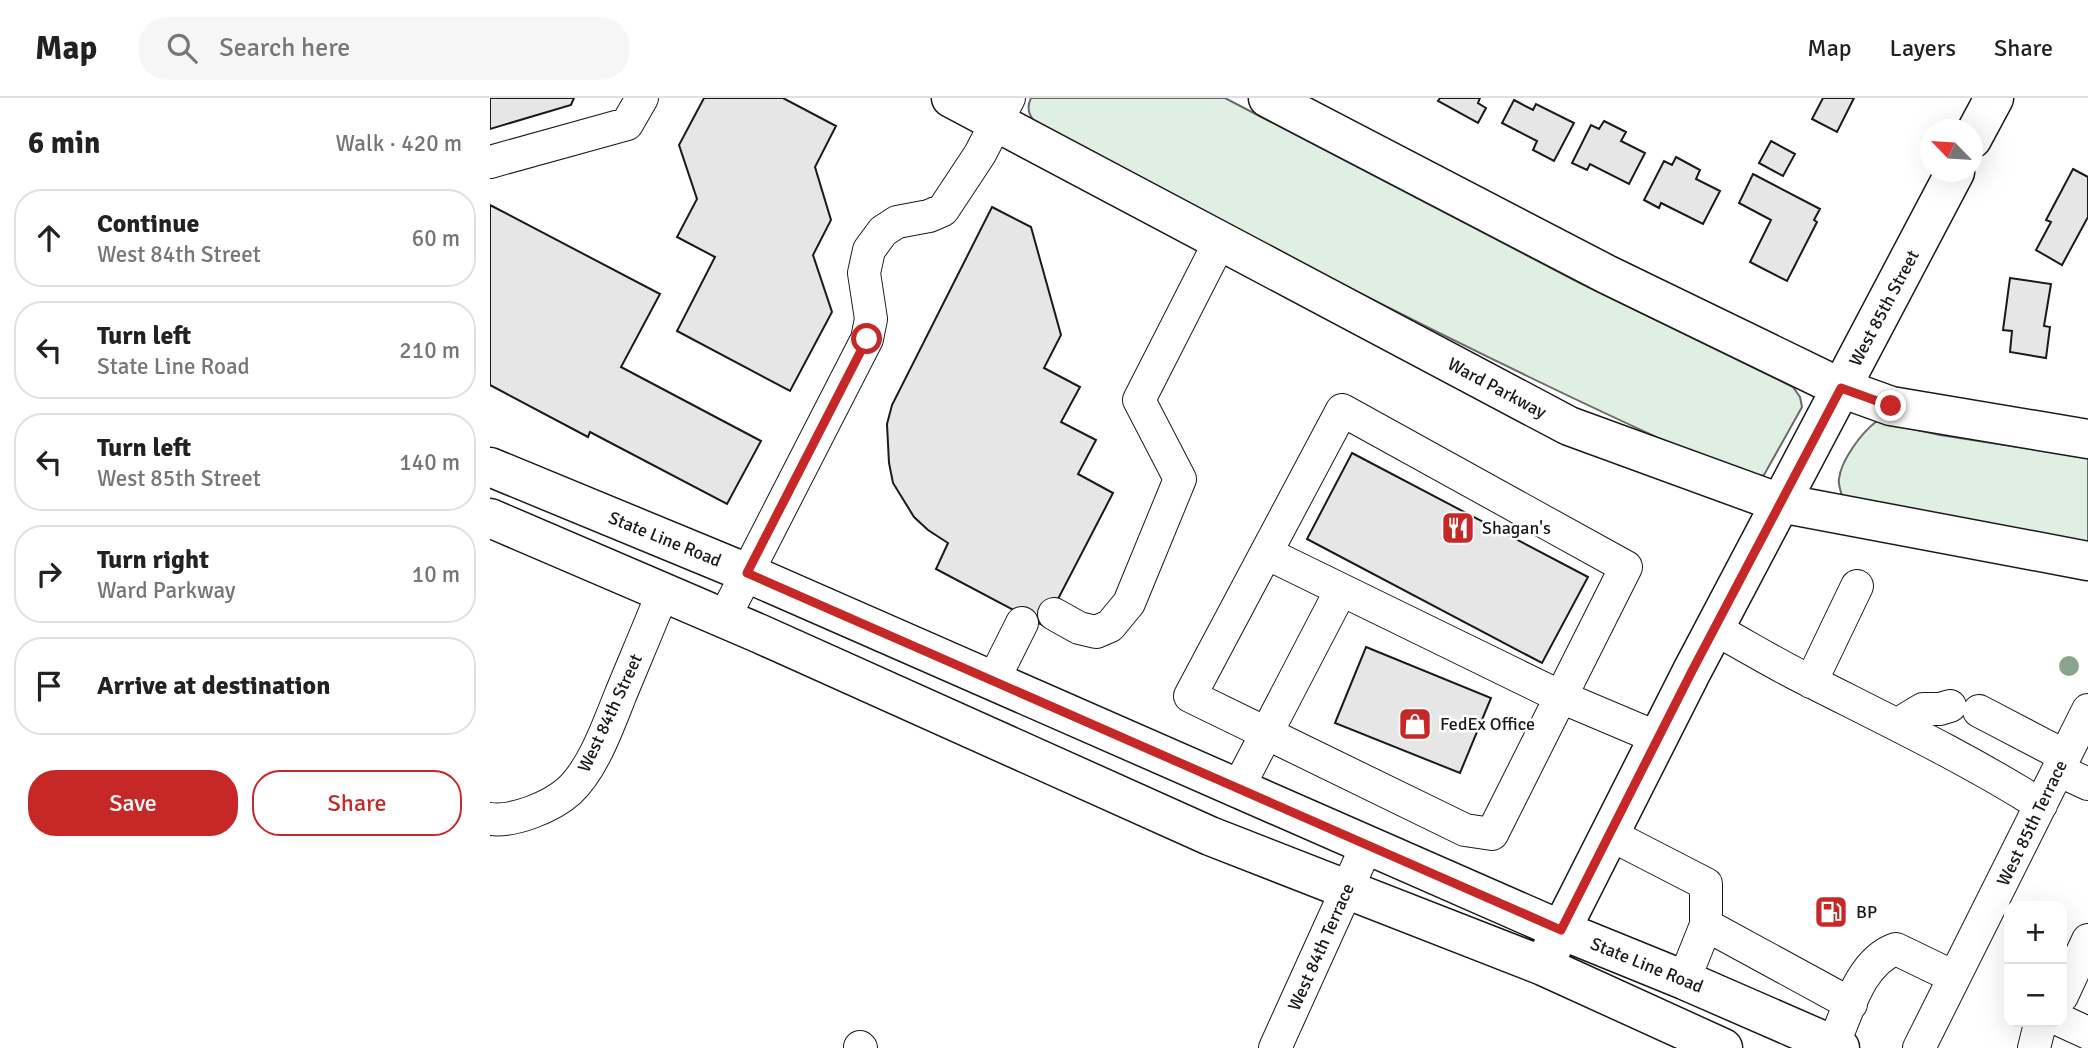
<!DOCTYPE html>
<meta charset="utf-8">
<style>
:root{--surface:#fff;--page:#f6f6f6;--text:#222;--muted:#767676;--line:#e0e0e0;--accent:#c62828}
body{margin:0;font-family:Signika,sans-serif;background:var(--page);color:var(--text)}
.controls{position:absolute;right:21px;bottom:21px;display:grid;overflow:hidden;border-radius:14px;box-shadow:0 7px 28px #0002}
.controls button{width:63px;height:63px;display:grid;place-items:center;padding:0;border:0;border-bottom:2px solid var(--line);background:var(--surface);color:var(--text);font:35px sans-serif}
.compass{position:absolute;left:1430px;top:21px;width:63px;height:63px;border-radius:50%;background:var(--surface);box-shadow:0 7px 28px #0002;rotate:295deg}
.stop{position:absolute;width:21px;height:21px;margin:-16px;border:5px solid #c62828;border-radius:50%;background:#fff}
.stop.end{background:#c62828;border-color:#fff;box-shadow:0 2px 7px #0008}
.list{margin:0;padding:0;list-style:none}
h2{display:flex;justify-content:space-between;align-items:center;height:91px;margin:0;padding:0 28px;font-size:30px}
h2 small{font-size:23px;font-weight:400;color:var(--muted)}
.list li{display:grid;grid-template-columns:46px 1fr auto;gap:21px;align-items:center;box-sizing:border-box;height:98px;margin:0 14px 14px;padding:0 14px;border:2px solid var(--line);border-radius:28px}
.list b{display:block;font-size:26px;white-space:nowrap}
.list p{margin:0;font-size:23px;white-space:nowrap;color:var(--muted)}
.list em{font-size:23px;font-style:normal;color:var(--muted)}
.actions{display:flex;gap:14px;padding:21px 28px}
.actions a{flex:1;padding:16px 0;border:2px solid var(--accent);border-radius:28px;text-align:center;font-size:24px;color:var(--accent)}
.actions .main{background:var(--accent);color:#fff}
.icon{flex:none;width:38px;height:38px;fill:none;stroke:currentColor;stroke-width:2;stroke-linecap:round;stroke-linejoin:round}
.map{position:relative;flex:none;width:1598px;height:950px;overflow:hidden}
header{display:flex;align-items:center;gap:42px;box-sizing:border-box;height:98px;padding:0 35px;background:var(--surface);border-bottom:2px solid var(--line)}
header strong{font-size:33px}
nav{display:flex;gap:38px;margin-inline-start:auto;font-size:24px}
.search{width:490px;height:63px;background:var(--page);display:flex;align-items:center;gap:18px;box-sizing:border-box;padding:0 24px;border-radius:28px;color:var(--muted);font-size:26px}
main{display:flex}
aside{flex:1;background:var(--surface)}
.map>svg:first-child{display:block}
</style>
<header>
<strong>Map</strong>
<div class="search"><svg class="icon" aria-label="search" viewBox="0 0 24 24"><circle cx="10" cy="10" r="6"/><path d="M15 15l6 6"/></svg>Search here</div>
<nav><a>Map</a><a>Layers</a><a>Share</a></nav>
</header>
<main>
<aside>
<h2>6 min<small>Walk · 420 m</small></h2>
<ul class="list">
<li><svg class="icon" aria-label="ahead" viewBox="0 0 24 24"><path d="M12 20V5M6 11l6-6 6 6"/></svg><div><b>Continue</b><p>West 84th Street</p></div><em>60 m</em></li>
<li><svg class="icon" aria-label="left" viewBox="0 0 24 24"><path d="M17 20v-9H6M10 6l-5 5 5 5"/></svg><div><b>Turn left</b><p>State Line Road</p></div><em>210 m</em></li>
<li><svg class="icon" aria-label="left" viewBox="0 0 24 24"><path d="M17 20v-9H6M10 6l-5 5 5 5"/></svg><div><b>Turn left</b><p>West 85th Street</p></div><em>140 m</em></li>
<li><svg class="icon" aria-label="right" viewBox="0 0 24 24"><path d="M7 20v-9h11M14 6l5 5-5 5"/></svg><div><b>Turn right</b><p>Ward Parkway</p></div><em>10 m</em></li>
<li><svg class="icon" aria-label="arrive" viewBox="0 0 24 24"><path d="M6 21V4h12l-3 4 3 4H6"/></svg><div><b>Arrive at destination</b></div></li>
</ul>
<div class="actions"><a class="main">Save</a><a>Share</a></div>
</aside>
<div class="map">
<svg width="1598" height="950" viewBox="0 0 1598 950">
<rect width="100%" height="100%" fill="#fff"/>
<path fill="#e0efe3" stroke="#6a6a6a" stroke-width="2" d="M541 0H735L1088 184 1303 289 1310 299 1312 309 1274 377 1263 380 1253 378C1014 273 784 151 552 32 543 22 534 14 541 0Z
M1387 323 1450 337 1598 360V451L1352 398C1351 394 1348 386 1349 381 1351 362 1372 334 1387 323Z"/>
<path fill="#e6e6e6" stroke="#1a1a1a" stroke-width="2" d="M0 0H84L81 7 0 31Z
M214 0H293L346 28 325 69 341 122 323 157 342 214 300 293 187 233 225 159 187 139 207 101 189 47Z
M950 0H990L988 5 996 10 988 25 948 3Z
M1333 0H1364L1347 34 1322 21Z
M1024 2 1043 12 1046 6 1084 25 1064 63 1043 52 1047 43 1012 25Z
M1114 23 1136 34 1131 43 1155 55 1139 86 1100 66 1097 72 1082 65 1101 27 1109 31Z
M1281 43 1305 56 1293 78 1269 65Z
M1186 59 1210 72 1206 81 1230 93 1213 126 1171 105 1169 110 1154 102 1174 63 1182 67Z
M1583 71 1598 79V119L1572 167 1546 152 1561 124 1556 122Z
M1263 76 1330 111 1324 122 1327 124 1297 183 1260 164 1281 122 1249 105Z
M0 107 170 196 131 269 271 343 237 406 100 334 98 339 0 287Z
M502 109 541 129 571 237 554 270 590 289 571 324 606 342 588 376 623 395 554 528 446 471 458 445 438 432 424 419 403 385 399 365 397 326 402 307Z
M1520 180 1561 186 1554 228 1560 229 1556 260 1520 254 1522 233 1513 232Z
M862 355 1098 479 1052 565 817 441Z
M876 549 1001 600 970 675 845 625Z"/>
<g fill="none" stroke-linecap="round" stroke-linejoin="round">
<defs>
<path id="minor" d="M0 64 137 26 152 0
M852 312 1136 469 1002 736 975 732 700 598Z
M776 455 1071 599 1168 640
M564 516 589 530 606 534 620 528 639 505 690 381 649 302 730 143
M233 522 377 241 381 221 374 175 379 152 393 133 407 124 439 118 453 112 490 56 519 0
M1225 531C1258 549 1290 569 1324 585 1401 624 1478 661 1551 707
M503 583 532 525
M1321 584 1367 488
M1489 613 1575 658
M1408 626 1433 611H1450L1460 608
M1568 672 1598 686
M748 690 851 492
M0 721C24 724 61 709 79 693 103 671 118 628 130 598 144 564 159 529 173 494
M1119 736 1216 786V827
M1194 882 1216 827 1361 906
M1572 898 1598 842
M1572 923 1598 935
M1343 947C1357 916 1370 863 1406 851L1464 879
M370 949 371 950
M785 950 877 747
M1429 950 1598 612
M1544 950 1549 930 1554 924"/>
<path id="major" d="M461 0 1079 328 1290 405 1598 463
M778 0 1116 176 1351 290 1401 308 1598 341
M1482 41 1504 0
M0 369 257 475 1071 832 1194 882 1350 950
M0 420 268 535 720 738 1053 868 1233 950
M1060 854 1202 573 1465 74"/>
</defs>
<use href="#minor" stroke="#1a1a1a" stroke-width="34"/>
<use href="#major" stroke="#1a1a1a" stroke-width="41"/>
<use href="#minor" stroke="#fff" stroke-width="32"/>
<use href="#major" stroke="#fff" stroke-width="38"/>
</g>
<circle fill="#8aa48f" cx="1579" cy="568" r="10"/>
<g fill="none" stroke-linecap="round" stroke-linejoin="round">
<path stroke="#c62828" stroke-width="9" d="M377 241 257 475 1071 832 1202 573 1351 290 1401 308"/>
</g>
<defs>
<symbol id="restaurant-square" viewBox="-11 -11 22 22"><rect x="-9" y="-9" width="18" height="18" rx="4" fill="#c62828" stroke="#fff"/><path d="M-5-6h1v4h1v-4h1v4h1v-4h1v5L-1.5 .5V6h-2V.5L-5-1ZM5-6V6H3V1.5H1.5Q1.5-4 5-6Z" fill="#fff"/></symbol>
<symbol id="shop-square" viewBox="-11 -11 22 22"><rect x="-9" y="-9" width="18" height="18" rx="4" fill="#c62828" stroke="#fff"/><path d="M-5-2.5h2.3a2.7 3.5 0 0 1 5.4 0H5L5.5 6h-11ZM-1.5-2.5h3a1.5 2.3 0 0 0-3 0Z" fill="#fff"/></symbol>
<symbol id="fuel-square" viewBox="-11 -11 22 22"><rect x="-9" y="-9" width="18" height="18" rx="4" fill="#c62828" stroke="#fff"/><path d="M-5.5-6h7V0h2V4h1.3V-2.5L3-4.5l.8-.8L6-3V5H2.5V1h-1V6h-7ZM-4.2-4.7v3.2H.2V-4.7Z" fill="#fff"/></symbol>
</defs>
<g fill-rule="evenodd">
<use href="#restaurant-square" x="949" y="411" width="38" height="38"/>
<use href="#shop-square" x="906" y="607" width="38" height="38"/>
<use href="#fuel-square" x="1322" y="795" width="38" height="38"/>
</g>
<g text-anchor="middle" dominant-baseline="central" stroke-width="5" stroke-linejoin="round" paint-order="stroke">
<g font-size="18" fill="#1a1a1a" stroke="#fff">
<text transform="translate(1394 210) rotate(-62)">West 85th Street</text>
<text transform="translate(1007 290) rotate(28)">Ward Parkway</text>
<text transform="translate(175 441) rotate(22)">State Line Road</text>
<text transform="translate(120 615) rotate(-65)">West 84th Street</text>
<text transform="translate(1542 725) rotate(-64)">West 85th Terrace</text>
<text transform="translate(831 849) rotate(-66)">West 84th Terrace</text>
<text transform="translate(1157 867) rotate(22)">State Line Road</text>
</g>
<g font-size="18" fill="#1a1a1a" stroke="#fff" text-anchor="start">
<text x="992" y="430">Shagan's</text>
<text x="950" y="626">FedEx Office</text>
<text x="1366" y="814">BP</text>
</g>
</g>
</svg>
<div class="controls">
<button>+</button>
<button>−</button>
</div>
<svg class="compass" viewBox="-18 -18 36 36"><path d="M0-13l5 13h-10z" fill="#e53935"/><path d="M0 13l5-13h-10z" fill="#767676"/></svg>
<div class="stop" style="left:377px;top:241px"></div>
<div class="stop end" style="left:1401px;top:308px"></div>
</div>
</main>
